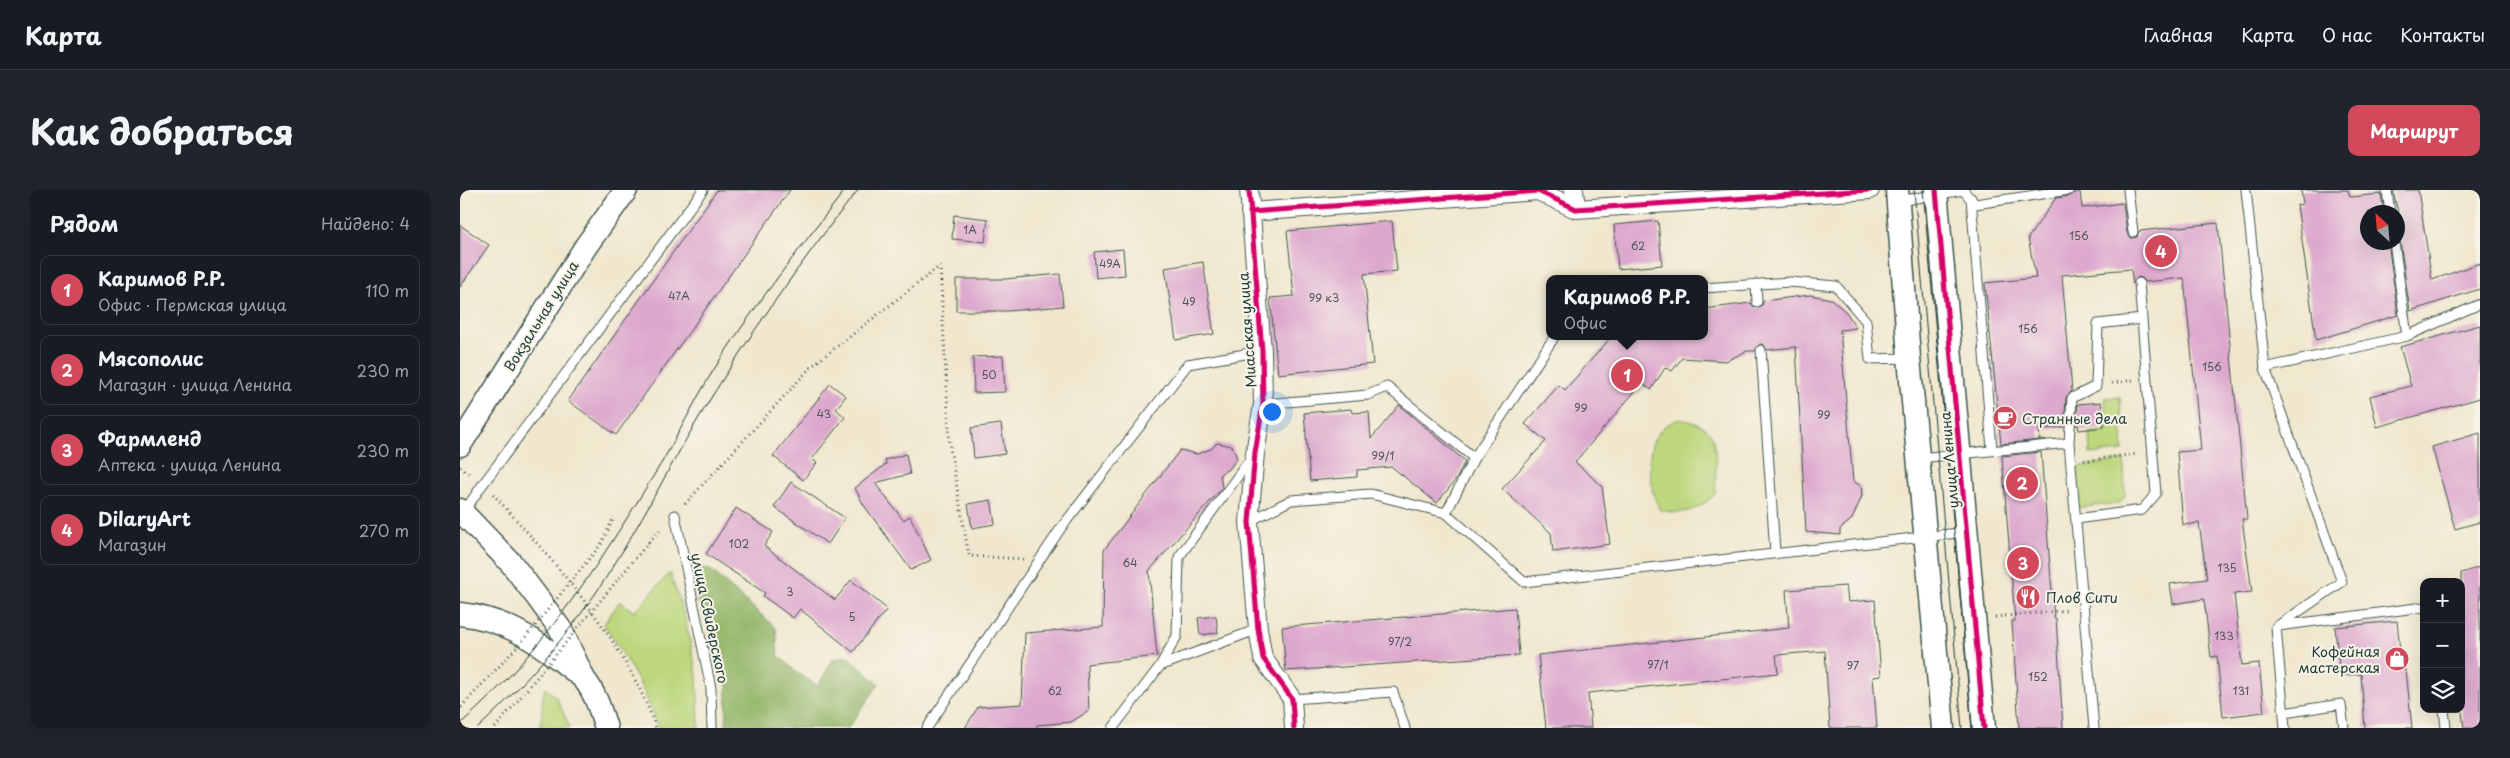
<!DOCTYPE html>
<html lang="ru">
<meta charset="utf-8">
<style>
:root{--surface:#171b24;--page:#20242c;--text:#f1f3f6;--muted:#9ea1a6;--line:#363941;--accent:#d1495b}
body{margin:0;font-family:"Playpen Sans",sans-serif;background:var(--page);color:var(--text)}
.controls{position:absolute;right:15px;bottom:15px;display:grid;overflow:hidden;border-radius:10px;box-shadow:0 5px 20px #0002}
.controls button{width:45px;height:45px;display:grid;place-items:center;padding:0;border:0;border-bottom:1px solid var(--line);background:var(--surface);color:var(--text);font:25px sans-serif}
.compass{position:absolute;left:1900px;top:15px;width:45px;height:45px;border-radius:50%;background:var(--surface);box-shadow:0 5px 20px #0002;rotate:334deg}
.you{position:absolute;left:811px;top:221px;width:18px;height:18px;margin:-12px;border:4px solid #fff;border-radius:50%;background:#1a73e8;box-shadow:0 0 0 8px #1a73e833}
.badge{display:grid;place-items:center;width:32px;height:32px;border-radius:50%;background:var(--accent);color:#fff;font-size:16px;font-weight:700}
.pin{position:absolute;translate:-50% -50%;border:2px solid #fff;box-shadow:0 1px 5px #0006}
.popup{position:absolute;left:1086px;top:85px;width:162px;height:65px;box-sizing:border-box;display:grid;place-content:center;border-radius:10px;background:var(--surface);filter:drop-shadow(0 1px 4px #0005);font-size:16px;white-space:nowrap;color:var(--muted)}
.popup b{font-size:19px;color:var(--text)}
.popup::after{content:'';position:absolute;left:50%;top:100%;margin-left:-10px;border:10px solid transparent;border-top-color:var(--surface)}
.list{margin:0;padding:0;list-style:none}
h2{display:flex;justify-content:space-between;align-items:center;height:65px;margin:0;padding:0 20px;font-size:21px}
h2 small{font-size:16px;font-weight:400;color:var(--muted)}
.list li{display:grid;grid-template-columns:32px 1fr auto;gap:15px;align-items:center;box-sizing:border-box;height:70px;margin:0 10px 10px;padding:0 10px;border:1px solid var(--line);border-radius:10px}
.list b{display:block;font-size:19px;white-space:nowrap}
.list p{margin:0;font-size:16px;white-space:nowrap;color:var(--muted)}
.list em{font-size:16px;font-style:normal;color:var(--muted)}
.icon{flex:none;width:28px;height:28px;fill:none;stroke:currentColor;stroke-width:2;stroke-linecap:round;stroke-linejoin:round}
.map{position:relative;flex:none;width:2020px;height:538px;overflow:hidden;border-radius:10px}
header{display:flex;align-items:center;gap:30px;box-sizing:border-box;height:70px;padding:0 25px;background:var(--surface);border-bottom:1px solid var(--line)}
header strong{font-size:24px}
nav{display:flex;gap:28px;margin-inline-start:auto;font-size:18px}
.intro{display:flex;align-items:center;justify-content:space-between;box-sizing:border-box;height:120px;padding:0 30px}
h1{margin:0;font-size:35px}
.button{padding:12px 22px;border-radius:10px;background:var(--accent);color:#fff;font-size:18px;font-weight:700}
main{display:flex;gap:30px;padding:0 30px}
aside{flex:1;background:var(--surface);border-radius:10px;box-shadow:0 5px 20px #0002}
.map>svg:first-child{display:block}
</style>
<header>
<strong>Карта</strong>
<nav><a>Главная</a><a>Карта</a><a>О нас</a><a>Контакты</a></nav>
</header>
<div class="intro"><h1>Как добраться</h1><a class="button">Маршрут</a></div>
<main>
<aside>
<h2>Рядом<small>Найдено: 4</small></h2>
<ul class="list">
<li><span class="badge">1</span><div><b>Каримов Р.Р.</b><p>Офис · Пермская улица</p></div><em>110 m</em></li>
<li><span class="badge">2</span><div><b>Мясополис</b><p>Магазин · улица Ленина</p></div><em>230 m</em></li>
<li><span class="badge">3</span><div><b>Фармленд</b><p>Аптека · улица Ленина</p></div><em>230 m</em></li>
<li><span class="badge">4</span><div><b>DilaryArt</b><p>Магазин</p></div><em>270 m</em></li>
</ul>
</aside>
<div class="map">
<svg width="2020" height="538" viewBox="0 0 2020 538">
<rect width="100%" height="100%" fill="#f7f3e8"/>
<filter id="ink" filterUnits="userSpaceOnUse"><feTurbulence type="fractalNoise" baseFrequency=".02" numOctaves="2"/><feDisplacementMap in="SourceGraphic" scale="10" xChannelSelector="R" yChannelSelector="G"/><feConvolveMatrix kernelMatrix="1 2 1 2 8 2 1 2 1" color-interpolation-filters="sRGB"/></filter>
<filter id="wash" filterUnits="userSpaceOnUse"><feTurbulence type="fractalNoise" baseFrequency=".0096" numOctaves="4" result="noise"/><feDisplacementMap in="SourceGraphic" scale="20" xChannelSelector="R" yChannelSelector="G"/><feGaussianBlur stdDeviation="1.12" result="paint"/><feColorMatrix in="noise" values="0 0 0 0 0 0 0 0 0 0 0 0 0 0 0 0 0 1.4 0 .05"/><feComposite in="paint" operator="in"/></filter>
<g filter="url(#wash)">
<rect width="100%" height="100%" fill="#f0e7ce"/>
<path fill="#bdd77d" stroke="#6e8a58" d="M1660 207 1663 261 1630 264 1629 243 1646 241 1645 208Z
M1218 229C1230 231 1242 233 1250 243 1258 253 1256 291 1255 304 1240 320 1221 327 1199 319 1189 296 1182 255 1204 237 1208 233 1214 232 1218 229Z
M1664 270 1665 307 1659 313 1617 318 1615 277Z
M210 383 225 428 237 485 239 538H199C186 500 166 468 144 434L160 411 174 422Z
M85 498 97 508 110 538H79C84 525 80 512 85 498Z"/>
<path fill="#96b86c" stroke="#5a7a50" d="M237 375 252 381 316 438 318 465 337 483 358 496 373 469 387 466 419 494 388 538H266L267 498 260 460 235 404 232 382Z"/>
<g id="blocks">
<path fill="#dda8ce" d="M257 0H330L156 245 108 211Z
M1841 0H1888L1890 7 1921 4 1924 22H1908V52H1928L1938 125 1856 150 1837 15 1843 14Z
M1940 0H1958L1972 90 2020 73V99L1950 121 1940 51 1938 47V22L1933 1Z
M1615 2H1620L1622 18 1663 13 1667 43 1671 48 1677 47 1679 41 1758 33 1787 329H1782L1792 402 1774 404 1782 475 1799 473 1804 522 1763 527 1757 466 1751 467 1744 409 1713 414 1710 394 1747 389 1739 333 1723 335 1717 262 1741 260 1724 88 1685 92 1682 88 1678 87 1673 94 1671 79 1602 85 1612 201 1606 207 1604 237 1579 239 1580 250 1541 254 1525 93 1576 88 1568 48 1596 8 1610 6Z
M494 25 528 29 525 52 492 49Z
M932 31 937 81 904 84 913 174 818 184 810 108 834 106 827 41Z
M1198 31 1202 75 1158 79 1154 35Z
M0 35 29 55 0 97Z
M663 59 665 85 636 88 634 62Z
M743 72 754 144 716 150 705 78Z
M600 84 603 116 548 121H496V89H545Z
M1350 105 1371 109 1387 123 1396 138 1380 140 1393 291 1401 296 1402 306 1392 329 1380 339V345L1346 342 1336 157 1307 160 1304 155 1300 154 1295 161H1287L1266 171 1222 168 1212 181 1205 178 1191 200 1182 193 1115 272 1142 296 1150 354 1093 362 1091 343 1042 299 1086 251 1065 234 1099 195 1105 200 1152 146H1244V119L1291 113 1294 117 1298 118 1302 115 1303 111Z
M2020 135V208L1917 237 1910 206 1951 196 1940 157Z
M543 166 545 202 514 203 513 167Z
M370 194 386 206 376 219 385 227 352 269 357 273 343 290 313 266Z
M1641 212 1644 237 1619 240 1618 235H1616L1618 214Z
M939 215 1005 271 997 288 977 313 932 277 897 280V287L850 291 844 223 891 219 892 223 909 222 911 249Z
M541 234 545 264 514 268 511 238Z
M2020 243V332L1995 339 1972 257Z
M757 253 772 256 777 268 770 278 760 284 762 298 689 381 697 466 627 474 629 521 611 532 577 535V538H505L518 517 562 514 565 443 643 437 644 360 720 260 737 264 751 259Z
M1581 262 1594 428H1596L1603 538H1559L1552 431H1555L1542 266Z
M446 264 450 284 415 293 443 330 450 326 471 370 451 380 403 314 395 298 426 274 425 270Z
M331 292 385 328 368 354 314 317Z
M531 310 535 334 512 338 508 314Z
M276 318 313 342 304 356 375 410 391 390 427 419 393 462 340 419 333 428 303 406 305 403 246 364Z
M2020 377V538H2004L2001 515V383Z
M1386 396 1388 412 1415 410 1421 486 1413 487 1417 538H1370L1365 461 1316 465 1318 483 1128 503 1131 538H1086L1078 465 1329 438 1326 400Z
M1055 418 1059 465 826 481 822 437Z
M756 426 758 443 740 445 738 428Z
M1937 431 1942 480H1946L1952 538H1905L1901 484 1880 486 1875 437Z"/>
</g>
</g>
<g filter="url(#ink)">
<use href="#blocks" fill-opacity="0" stroke="#3e564b" stroke-width="1"/>
<g fill="none" stroke-linecap="round" stroke-linejoin="round">
<defs>
<path id="service" d="M1503 0 1515 14 1609 0
M1668 0 1673 42
M1786 0 1805 178 1882 392 1816 437 1825 538
M1927 1 1930 22
M1511 8 1532 259
M1439 11 1503 0
M1934 52 1947 146 2020 114
M1679 93 1682 129
M1296 94 1297 112
M1244 98 1330 92 1376 96 1406 131 1410 169 1448 168
M1301 160 1315 362
M1805 178 1947 146
M803 214 908 205 927 197 1014 268 986 323
M1609 253 1612 208 1636 196 1638 134 1682 129 1696 304 1682 320 1616 329
M1014 268 1095 146
M1459 268 1609 253 1634 538
M3 323 23 294 243 0
M215 325 251 498 252 538
M790 331 831 310 911 304 986 323 1064 392 1507 342
M1818 436 1964 417
M700 476 798 439
M832 509 933 502 945 538
M1984 519 1986 538
M1824 523 1881 514 1884 538
M467 538 601 338 728 174 802 161
M653 538 700 476 717 446 719 367 791 268"/>
<path id="minor" d="M789 0 802 161 803 214 795 263 789 332 798 439 803 468 832 509 834 538
M1114 0 1116 19
M790 22 1078 1 1116 19 1410 0"/>
<path id="tertiary" d="M1437 0 1449 168 1483 538
M1476 0 1524 538
M0 255 126 56 166 0
M0 320 51 373 77 407 101 440 124 489
M0 424C40 428 72 447 103 472 109 477 118 483 124 489 135 502 141 522 146 538"/>
</defs>
<use href="#service" stroke="#3e564b" stroke-width="11"/>
<use href="#minor" stroke="#3e564b" stroke-width="20"/>
<use href="#tertiary" stroke="#3e564b" stroke-width="25"/>
<path stroke="#3e564b" stroke-width="3" stroke-dasharray="1 4" stroke-linecap="butt" d="M1652 193 1673 190
M1624 271 1677 264
M0 277 11 285
M33 304C96 374 164 448 196 538
M225 314 352 176 480 76 490 258 509 366 564 369
M189 352 202 338
M1535 427 1608 420
M0 518 1 517"/>
<use href="#service" stroke="#fff" stroke-width="9"/>
<use href="#minor" stroke="#fff" stroke-width="18"/>
<use href="#tertiary" stroke="#fff" stroke-width="22"/>
<path stroke="#1f3d34" stroke-width="1" d="M1454 0 1502 538
M1463 0 1512 538
M0 534C85 461 144 366 202 272 218 245 232 216 248 189 288 123 338 61 385 0
M18 538C66 493 112 441 147 386 180 335 207 281 238 229 286 150 340 72 398 0"/>
<path stroke="#3e564b" stroke-width="3" stroke-dasharray="1 4" stroke-linecap="butt" d="M1 517 60 454 142 353 154 327
M35 538 189 352"/>
<defs>
<path id="cycleway" d="M789 0 802 161 803 214 795 263 789 332 798 439 803 468 832 509 834 538
M1476 0 1524 538
M790 22 1078 1 1116 19 1410 0"/>
</defs>
<use href="#cycleway" stroke="#f7f3e8" stroke-width="8"/>
<use href="#cycleway" stroke="#d6006c" stroke-width="5"/>
</g>
</g>
<defs>
<symbol id="cafe-disc" viewBox="-11 -11 22 22"><circle r="9.5" fill="#d1495b" stroke="#f7f3e8"/><path d="M-5.5-4.5H6V0H3Q3 3.5 0 3.5H-2.5Q-5.5 3.5-5.5 0ZM3-3.2v2h1.7v-2ZM-6 4.5H4V6H-6Z" fill="#fff"/></symbol>
<symbol id="restaurant-disc" viewBox="-11 -11 22 22"><circle r="9.5" fill="#d1495b" stroke="#f7f3e8"/><path d="M-5-6h1v4h1v-4h1v4h1v-4h1v5L-1.5 .5V6h-2V.5L-5-1ZM5-6V6H3V1.5H1.5Q1.5-4 5-6Z" fill="#fff"/></symbol>
<symbol id="shop-disc" viewBox="-11 -11 22 22"><circle r="9.5" fill="#d1495b" stroke="#f7f3e8"/><path d="M-5-2.5h2.3a2.7 3.5 0 0 1 5.4 0H5L5.5 6h-11ZM-1.5-2.5h3a1.5 2.3 0 0 0-3 0Z" fill="#fff"/></symbol>
</defs>
<g fill-rule="evenodd">
<use href="#cafe-disc" x="1531" y="214" width="28" height="28"/>
<use href="#restaurant-disc" x="1554" y="393" width="28" height="28"/>
<use href="#shop-disc" x="1923" y="455" width="28" height="28"/>
</g>
<g text-anchor="middle" dominant-baseline="central" stroke-width="4" stroke-linejoin="round" paint-order="stroke">
<g font-size="11" fill="#4e585a">
<text x="510" y="39">1А</text>
<text x="1619" y="45">156</text>
<text x="1178" y="55">62</text>
<text x="650" y="73">49А</text>
<text x="219" y="105">47А</text>
<text x="864" y="107">99 к3</text>
<text x="729" y="111">49</text>
<text x="1568" y="138">156</text>
<text x="1752" y="176">156</text>
<text x="529" y="184">50</text>
<text x="1121" y="217">99</text>
<text x="364" y="223">43</text>
<text x="1364" y="224">99</text>
<text x="923" y="265">99/1</text>
<text x="279" y="353">102</text>
<text x="670" y="372">64</text>
<text x="1767" y="377">135</text>
<text x="330" y="401">3</text>
<text x="392" y="426">5</text>
<text x="1764" y="445">133</text>
<text x="940" y="451">97/2</text>
<text x="1198" y="474">97/1</text>
<text x="1393" y="475">97</text>
<text x="1578" y="486">152</text>
<text x="595" y="500">62</text>
<text x="1781" y="500">131</text>
</g>
<g font-size="14" fill="#1f3d34" stroke="#f7f3e8">
<text transform="translate(81 126) rotate(-58)">Вокзальная улица</text>
<text transform="translate(787 140) rotate(-94)">Миасская улица</text>
<text transform="translate(1489 270) rotate(-95)">улица Ленина</text>
<text transform="translate(250 428) rotate(78)">улица Свидерского</text>
</g>
<g font-size="14" fill="#1f3d34" stroke="#f7f3e8" text-anchor="start">
<text x="1562" y="228">Странные дела</text>
<text x="1586" y="407">Плов Сити</text>
<text x="1920" y="461" text-anchor="end">Кофейная<tspan x="1920" dy="16">мастерская</tspan></text>
</g>
</g>
</svg>
<div class="controls">
<button>+</button>
<button>−</button>
<button><svg class="icon" aria-label="layers" viewBox="0 0 24 24"><path d="M12 4l9 5-9 5-9-5zM3 14l9 5 9-5"/></svg></button>
</div>
<svg class="compass" viewBox="-18 -18 36 36"><path d="M0-13l5 13h-10z" fill="#e53935"/><path d="M0 13l5-13h-10z" fill="#9ea1a6"/></svg>
<div class="you"></div>
<div class="pin badge" style="left:1167px;top:185px">1</div>
<div class="popup"><b>Каримов Р.Р.</b>Офис</div>
<div class="pin badge" style="left:1562px;top:293px">2</div>
<div class="pin badge" style="left:1563px;top:373px">3</div>
<div class="pin badge" style="left:1701px;top:61px">4</div>
</div>
</main>
